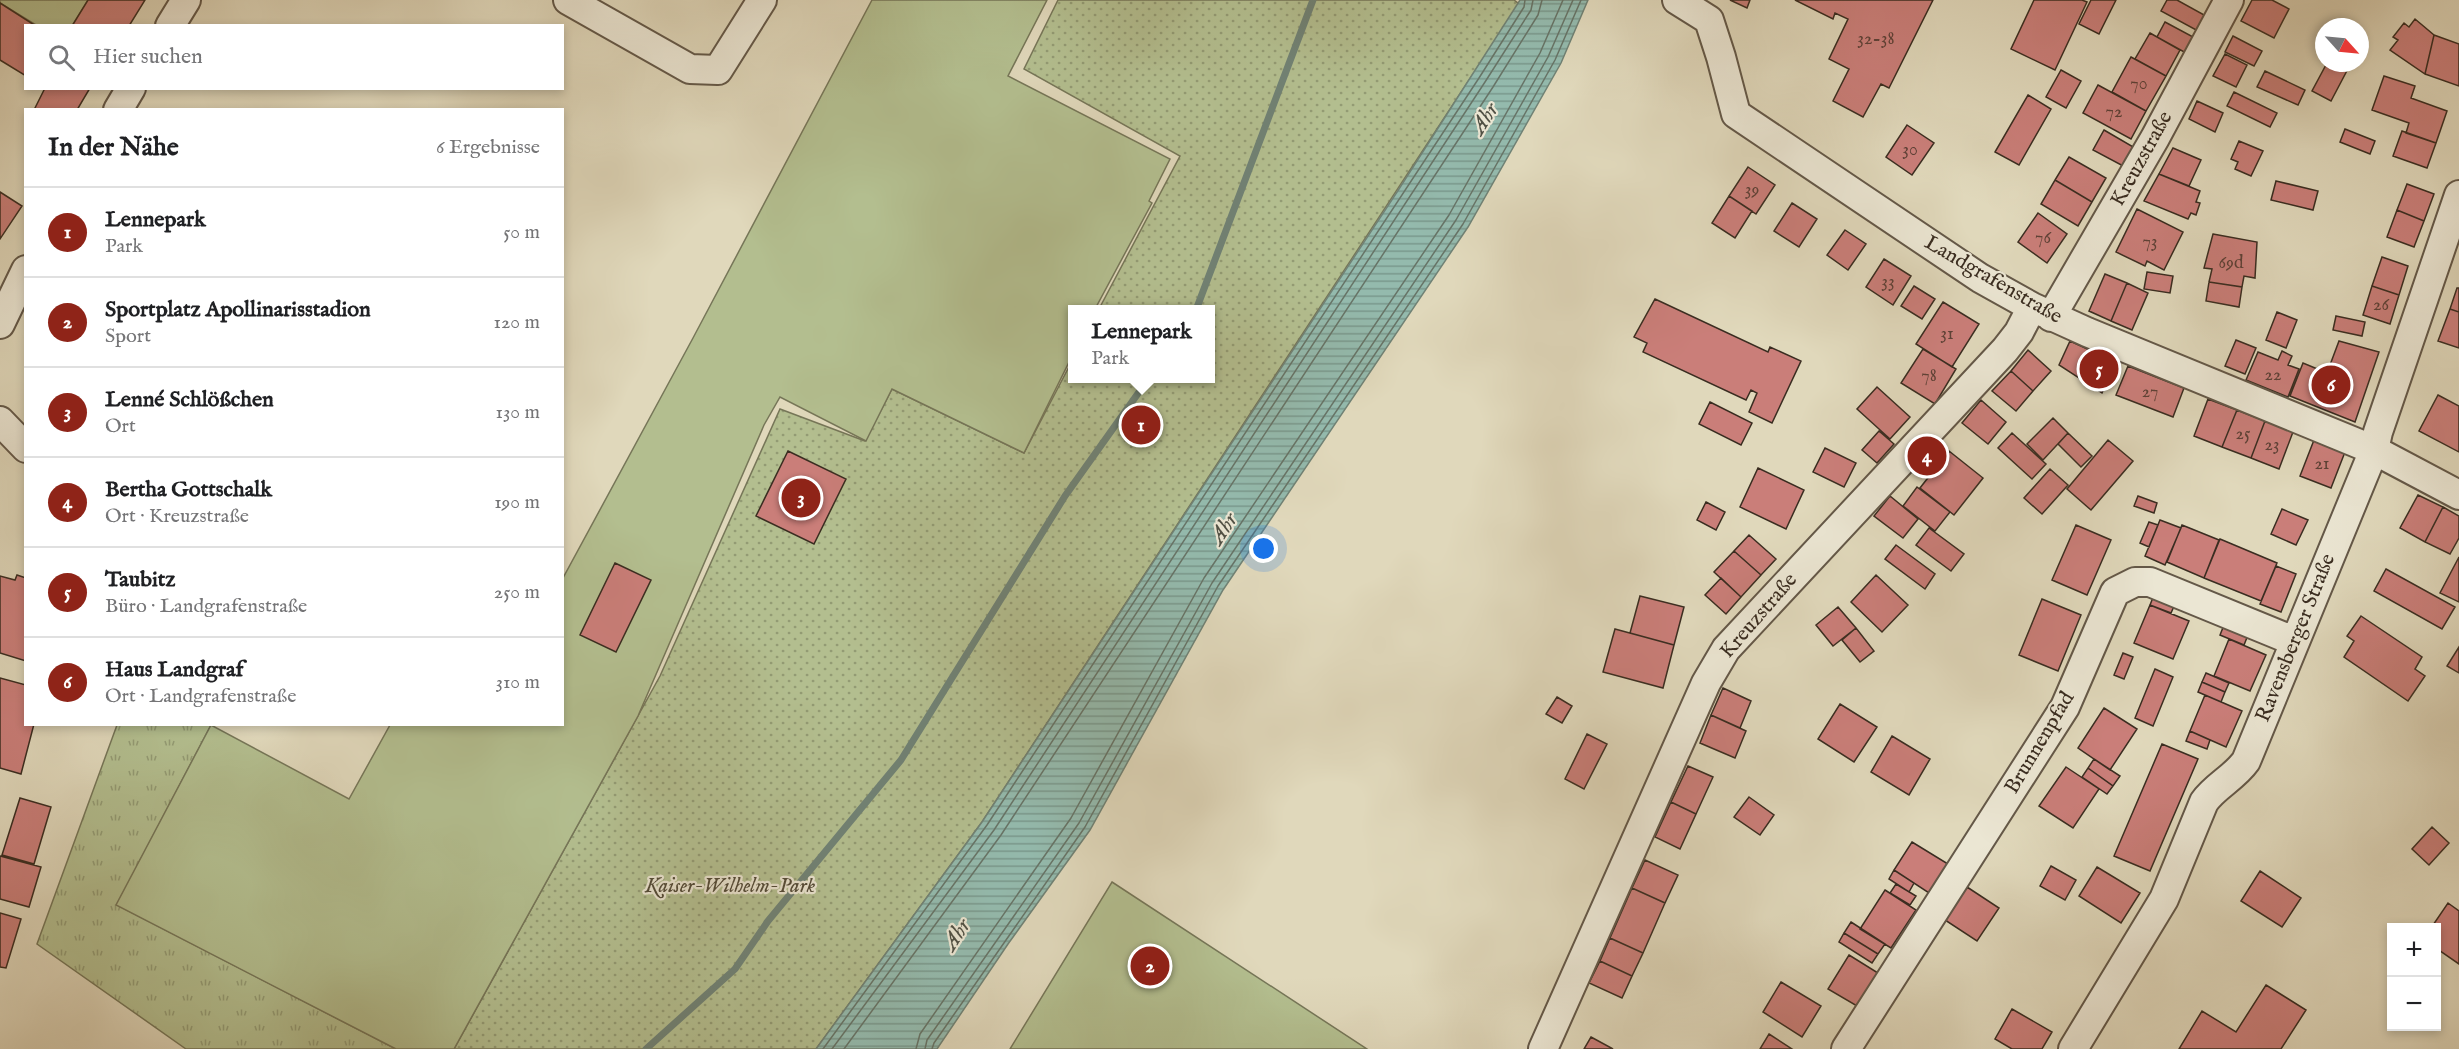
<!DOCTYPE html>
<html lang="de">
<meta charset="utf-8">
<style>
:root{--surface:#fff;--page:#f6f6f6;--text:#202124;--muted:#757577;--line:#e0e0e0;--accent:#8f2418}
body{margin:0;font-family:"IM FELL English",serif;background:var(--page);color:var(--text)}
.controls{position:absolute;right:18px;bottom:18px;display:grid;overflow:hidden;border-radius:0px;box-shadow:0 3px 9px #0003}
.controls button{width:54px;height:54px;display:grid;place-items:center;padding:0;border:0;border-bottom:2px solid var(--line);background:var(--surface);color:var(--text);font:30px sans-serif}
.compass{position:absolute;left:2315px;top:18px;width:54px;height:54px;border-radius:50%;background:var(--surface);box-shadow:0 3px 9px #0003;rotate:117deg}
.you{position:absolute;left:1264px;top:549px;width:21px;height:21px;margin:-15px;border:4px solid #fff;border-radius:50%;background:#1a73e8;box-shadow:0 0 0 9px #1a73e833}
.badge{display:grid;place-items:center;width:39px;height:39px;border-radius:50%;background:var(--accent);color:#fff;font-size:20px;font-weight:700}
.pin{position:absolute;translate:-50% -50%;border:3px solid #fff;box-shadow:0 2px 6px #0006}
.popup{position:absolute;left:1068px;top:305px;width:147px;height:78px;box-sizing:border-box;display:grid;place-content:center;border-radius:0px;background:var(--surface);filter:drop-shadow(0 2px 4px #0005);font-size:20px;white-space:nowrap;color:var(--muted)}
.popup b{font-size:22px;color:var(--text)}
.popup::after{content:'';position:absolute;left:50%;top:100%;margin-left:-12px;border:12px solid transparent;border-top-color:var(--surface)}
.list{margin:0;padding:0;list-style:none}
h2{display:flex;justify-content:space-between;align-items:center;height:78px;margin:0;padding:0 24px;font-size:26px}
h2 small{font-size:20px;font-weight:400;color:var(--muted)}
.list li{display:grid;grid-template-columns:39px 1fr auto;gap:18px;align-items:center;box-sizing:border-box;height:90px;padding:0 24px;border-top:2px solid var(--line)}
.list b{display:block;font-size:22px;white-space:nowrap}
.list p{margin:0;font-size:20px;white-space:nowrap;color:var(--muted)}
.list em{font-size:20px;font-style:normal;color:var(--muted)}
.icon{flex:none;width:33px;height:33px;fill:none;stroke:currentColor;stroke-width:2;stroke-linecap:round;stroke-linejoin:round}
.map{position:relative;flex:none;width:2459px;height:1049px;overflow:hidden}
.search{position:absolute;background:var(--surface);box-shadow:0 3px 9px #0003;left:24px;top:24px;width:540px;height:66px;display:flex;align-items:center;gap:15px;box-sizing:border-box;padding:0 21px;border-radius:0px;color:var(--muted);font-size:22px}
.panel{position:absolute;background:var(--surface);box-shadow:0 3px 9px #0003;left:24px;top:108px;width:540px;height:618px;border-radius:0px}
.map>svg:first-child{display:block}
</style>
<div class="map">
<svg width="2459" height="1049" viewBox="0 0 2459 1049">
<defs>
<pattern id="grass-tufts" width="24" height="20" patternUnits="userSpaceOnUse" patternTransform="scale(1.5)"><rect width="24" height="20" fill="#b3be8f"/><path d="M3 7l-1-3M5 7V3M7 7l1-3M15 17l-1-3M17 17v-4M19 17l1-3" fill="none" stroke="#939b74"/></pattern>
<pattern id="park-dots" width="8" height="8" patternUnits="userSpaceOnUse" patternTransform="scale(1.5)"><rect width="8" height="8" fill="#b3be8f"/><path d="M2 2h.1M6 6h.1" fill="none" stroke="#939b74" stroke-width="1.8" stroke-linecap="round"/></pattern>
<pattern id="water-rules" width="6" height="5" patternUnits="userSpaceOnUse" patternTransform="scale(1.5)"><rect width="6" height="5" fill="#94baad"/><path d="M0 2.5h6" fill="none" stroke="#7a988c"/></pattern>
</defs>
<rect width="100%" height="100%" fill="#e0d8bb"/>
<filter id="stains"><feTurbulence type="fractalNoise" baseFrequency=".00333" numOctaves="4"/><feColorMatrix values="0 0 0 0 .2 0 0 0 0 .09 0 0 0 0 .02 0 0 0 .5 -.17"/></filter>
<radialGradient id="worn" r=".72"><stop offset=".6" stop-color="#630" stop-opacity="0"/><stop offset="1" stop-color="#630" stop-opacity=".3"/></radialGradient>
<path fill="url(#grass-tufts)" stroke="#767658" stroke-width="1.5" d="M117 725H211L117 905 396 1049H186L37 944Z"/>
<path fill="url(#park-dots)" stroke="#767658" stroke-width="1.5" d="M1058 0H1514L1519 4 982 822 816 1049H454L660 676 780 409 865 441 892 389 1024 453 1072 361V378H1210V310L1099 309 1180 156 1024 69Z"/>
<path fill="#b3be8f" stroke="#767658" stroke-width="1.5" d="M0 0H88L72 26 36 25 0 3Z
M872 0H1047L1008 76 1170 159 1149 201 1152 203 1095 309 1072 310V356L1024 453 892 389 866 441 780 397 764 425 638 716 454 1049H396L116 905 211 725 349 799 390 725 562 724 563 578 693 338Z
M1112 882 1367 1049H1010Z"/>
<path fill="url(#water-rules)" stroke="#708275" stroke-width="1.5" d="M1520 0H1588L1561 63 1468 227 1223 590 1090 830 1008 944 937 1049H816L982 822 1399 189Z"/>
<g fill="none" stroke-linecap="round" stroke-linejoin="round">
<path stroke="#677467" stroke-width="1.5" d="M823 1049 987 825 1479 78 1524 7 1525 0
M832 1049 994 830 1485 82 1531 10 1533 0
M844 1049 1001 835 1493 87 1538 15 1542 0
M916 1049 920 1034 1071 818 1204 578 1449 215 1540 53 1563 0
M925 1049 927 1040 1079 823 1212 583 1456 220 1548 57 1573 0
M932 1049 934 1043 1085 827 1218 586 1463 224 1555 60 1581 0"/>
<path stroke="#708275" stroke-width="7" d="M1196 310 1313 0
M646 1049 735 969 768 921 901 760 1065 496 1149 378"/>
</g>
<path fill="#ca7e79" stroke="#3a2d21" stroke-width="1.5" d="M88 0H145L129 26H72Z
M1730 0H1750L1747 8Z
M1795 0H1933L1889 88 1881 84 1863 117 1833 101 1849 69 1829 59 1848 19 1835 13 1833 19Z
M2034 0H2082L2087 2 2055 70 2011 49Z
M2091 0H2116L2099 34 2079 24Z
M2167 0H2177L2206 16 2198 31 2161 11Z
M2252 0H2272L2289 9 2274 38 2241 21Z
M0 3 36 26H26V76L0 60Z
M2415 19 2434 35 2425 74 2390 50 2398 40 2393 37 2404 23 2409 27Z
M2165 22 2195 38 2186 53 2157 37Z
M2150 33 2180 50 2166 76 2135 59Z
M2434 35 2459 44V86L2425 74Z
M2233 36 2262 51 2254 66 2225 52Z
M2225 54 2247 65 2236 87 2213 76Z
M2131 57 2166 76 2146 111 2112 92Z
M2327 63H2351L2331 101 2312 91Z
M2061 70 2081 81 2066 108 2046 97Z
M2265 71 2305 90 2298 105 2257 87Z
M2384 76 2415 86 2411 98 2447 111 2436 143 2406 133 2409 123 2372 110Z
M2098 85 2146 111 2131 139 2083 113Z
M45 88H90L77 110H34Z
M2234 92 2277 113 2270 127 2227 106Z
M2028 95 2051 109 2019 165 1995 152Z
M2197 101 2223 113 2215 132 2189 119Z
M1907 125 1934 143 1912 175 1886 157Z
M2345 129 2375 141 2370 154 2340 142Z
M2104 130 2135 148 2125 167 2093 150Z
M2402 131 2436 143 2427 168 2393 156Z
M2239 141 2263 151 2251 176 2235 169 2238 162 2231 159Z
M2173 148 2201 160 2189 186 2159 174Z
M2069 157 2106 178 2092 202 2055 180Z
M1748 167 1775 185 1756 214 1729 196Z
M2159 174 2200 191 2196 202 2200 203 2196 215 2191 213 2188 219 2144 201Z
M2055 180 2092 202 2078 226 2041 204Z
M2276 181 2318 191 2313 210 2271 200Z
M2407 184 2434 194 2424 221 2397 210Z
M0 192 22 206 0 239Z
M1729 196 1752 211 1735 238 1712 223Z
M1792 203 1817 219 1799 247 1774 231Z
M2137 209 2183 232 2164 270 2147 261 2145 266 2116 252Z
M2397 210 2424 221 2414 247 2387 237Z
M2038 213 2067 234 2047 263 2018 242Z
M1845 230 1866 244 1848 270 1827 255Z
M2213 234 2257 242 2255 278 2244 276 2242 287 2209 282 2212 269 2204 268Z
M2382 257 2408 266 2399 295 2372 286Z
M1884 259 1911 276 1893 305 1866 287Z
M2147 272 2173 276 2170 293 2144 289Z
M2105 274 2127 283 2111 321 2089 311Z
M2209 282 2242 287 2239 307 2206 301Z
M2127 283 2148 293 2132 330 2111 321Z
M1914 286 1935 299 1922 319 1901 306Z
M2372 286 2399 295 2390 324 2363 315Z
M2457 288H2459V312L2450 309Z
M1655 299 1768 352 1770 347 1801 361 1772 423 1749 412 1757 393 1751 390 1746 400 1643 352 1647 343 1634 337Z
M1943 302 1979 324 1952 367 1916 344Z
M2450 309 2459 312V348L2438 341Z
M2277 312 2297 320 2286 348 2266 340Z
M2336 316 2365 322 2362 336 2333 330Z
M2236 340 2256 348 2245 374 2225 366Z
M2070 341 2094 352 2082 380 2059 365Z
M2339 341 2379 352 2355 422 2290 396 2303 363 2327 373Z
M1923 349 1956 369 1935 404 1901 383Z
M2028 350 2051 371 2033 391 2011 371Z
M2282 351 2292 356 2288 365 2299 369 2288 397 2246 380 2258 352 2278 360Z
M2094 352 2116 362 2102 393 2082 380Z
M2128 366 2184 388 2173 417 2116 395Z
M2011 371 2033 391 2016 411 1992 391Z
M1877 387 1910 417 1890 439 1857 409Z
M2438 395 2459 406V452L2419 431Z
M2208 399 2237 410 2222 447 2194 436Z
M1981 400 2006 422 1988 444 1962 423Z
M1710 402 1752 423 1741 445 1699 424Z
M2237 410 2265 421 2251 458 2222 447Z
M2053 418 2068 433 2043 460 2027 444Z
M2265 421 2293 432 2279 469 2251 458Z
M1879 431 1894 444 1877 463 1862 450Z
M2012 433 2046 464 2032 479 1998 448Z
M2068 433 2092 456 2081 467 2058 444Z
M2108 440 2133 461 2091 510 2067 489Z
M2314 440 2345 452 2331 488 2300 476Z
M1825 448 1856 463 1844 487 1813 472Z
M788 451 846 479 814 544 756 516Z
M1949 451 1983 478 1954 515 1920 488Z
M1758 468 1804 490 1786 529 1740 507Z
M2050 469 2068 485 2042 514 2024 498Z
M1917 487 1950 512 1935 531 1903 506Z
M2418 495 2443 507 2425 542 2400 528Z
M1890 496 1918 519 1903 538 1874 516Z
M2138 496 2157 503 2154 513 2134 506Z
M1706 502 1725 512 1716 530 1697 520Z
M2443 507 2459 516V538L2450 554 2425 542Z
M2282 509 2308 520 2296 545 2271 534Z
M2160 520 2181 528 2165 565 2145 556Z
M2149 522 2158 525 2149 547 2140 543Z
M2076 525 2111 540 2087 595 2052 580Z
M2182 525 2219 540 2204 578 2167 562Z
M1929 528 1964 554 1951 571 1916 545Z
M1749 535 1776 559 1761 575 1734 551Z
M2220 539 2277 563 2261 601 2204 578Z
M1896 545 1935 574 1925 589 1885 559Z
M1734 551 1761 575 1741 597 1714 572Z
M2459 557V602L2440 593Z
M615 563 651 580 616 652 580 635Z
M2276 566 2296 574 2281 612 2260 604Z
M2386 569 2455 607 2442 629 2374 591Z
M17 575 26 578V661L0 653V576L15 580Z
M1876 575 1908 605 1882 632 1851 602Z
M1721 578 1741 597 1726 614 1705 595Z
M2154 595 2175 604 2171 613 2150 605Z
M1640 596 1684 607 1674 645 1630 633Z
M2042 599 2081 615 2058 671 2019 655Z
M2150 605 2189 621 2173 659 2134 643Z
M1838 607 1856 628 1833 646 1816 625Z
M2361 616 2422 657 2415 669 2425 676 2408 701 2344 657 2354 641 2347 636Z
M2224 625 2248 635 2244 645 2220 635Z
M1856 628 1874 651 1860 662 1842 640Z
M1615 629 1674 645 1663 688 1603 672Z
M2229 639 2266 655 2250 691 2214 676Z
M2459 647V673L2447 666Z
M2123 653 2133 657 2124 679 2114 675Z
M2155 669 2173 677 2153 726 2135 718Z
M2206 673 2229 683 2225 692 2202 682Z
M0 678 26 685V724H34L21 774 0 768Z
M2202 682 2225 692 2221 702 2198 692Z
M1723 688 1751 701 1740 728 1711 715Z
M2205 695 2242 711 2226 747 2190 731Z
M1557 697 1572 706 1562 723 1546 714Z
M1840 704 1877 727 1854 762 1818 739Z
M2104 708 2137 729 2110 770 2078 748Z
M1711 715 1746 731 1735 758 1700 743Z
M2190 731 2210 740 2207 749 2186 741Z
M1587 734 1607 744 1584 789 1565 779Z
M1892 736 1930 759 1909 795 1871 772Z
M2162 744 2198 759 2150 871 2114 856Z
M2094 759 2120 776 2113 786 2088 768Z
M1688 766 1713 777 1696 814 1671 802Z
M2066 767 2099 789 2073 828 2039 806Z
M2088 768 2113 786 2107 794 2082 777Z
M1749 797 1774 815 1760 835 1734 817Z
M20 798 51 807 34 864 2 855Z
M1671 802 1696 814 1680 849 1655 837Z
M2432 827 2449 843 2429 865 2412 849Z
M1912 842 1948 864 1929 893 1894 870Z
M0 856 41 867 29 907 0 899Z
M1645 860 1678 875 1665 903 1632 888Z
M2051 866 2076 880 2065 900 2040 886Z
M2097 867 2140 893 2121 923 2079 896Z
M1894 870 1914 883 1909 892 1889 879Z
M2260 871 2301 898 2282 927 2241 901Z
M1896 884 1916 896 1910 905 1890 893Z
M1967 887 1999 908 1977 941 1945 920Z
M1632 888 1665 903 1643 953 1610 938Z
M1885 890 1916 910 1891 948 1860 929Z
M2448 903 2459 911V964L2436 948V928H2431Z
M0 913 21 919 6 968 0 967Z
M1851 922 1885 944 1878 954 1844 933Z
M1844 933 1878 954 1872 963 1839 942Z
M1610 938 1643 953 1632 976 1600 961Z
M1849 955 1878 973 1857 1006 1828 989Z
M1600 961 1632 976 1622 998 1589 983Z
M1781 982 1821 1006 1802 1037 1763 1012Z
M2266 985 2306 1010 2281 1049H2179L2202 1011 2236 1032Z
M2012 1009 2052 1032 2042 1049H2012L1995 1039Z
M1769 1034 1792 1049H1760Z
M1591 1037 1613 1049H1584Z"/>
<g fill="none" stroke-linecap="round" stroke-linejoin="round">
<defs>
<path id="minor" d="M568 0 690 69 718 70 762 0
M1677 0 1709 20 1721 57 1736 114 1980 278 2032 307 2087 332 2374 450 2459 495
M170 26 186 0
M118 110 131 88
M2051 317 2155 138 2229 0
M0 324 26 270
M0 421 26 448
M1543 1049 1706 683 1726 649 2005 350 2019 332 2032 307
M1846 1049 2065 707 2115 592 2135 582H2150L2294 641
M2073 1049 2164 899 2204 802C2215 786 2234 778 2246 761L2374 450 2378 432 2459 195"/>
</defs>
<use href="#minor" stroke="#645848" stroke-width="32"/>
<use href="#minor" stroke="#ebe6d3" stroke-width="28"/>
</g>
<g text-anchor="middle" dominant-baseline="central" stroke-width="4.5" stroke-linejoin="round" paint-order="stroke">
<g font-size="18" fill="#5e4137">
<text x="1876" y="39">32-38</text>
<text x="2139" y="84">70</text>
<text x="2114" y="112">72</text>
<text x="1910" y="150">30</text>
<text x="1752" y="190">39</text>
<text x="2043" y="238">76</text>
<text x="2150" y="242">73</text>
<text x="2231" y="263">69d</text>
<text x="1888" y="282">33</text>
<text x="2381" y="305">26</text>
<text x="1947" y="334">31</text>
<text x="2273" y="375">22</text>
<text x="1929" y="376">78</text>
<text x="2150" y="392">27</text>
<text x="2243" y="434">25</text>
<text x="2272" y="445">23</text>
<text x="2322" y="464">21</text>
</g>
<g font-size="21" fill="#3a2d21" stroke="#ebe6d3">
<text transform="translate(2142 159) rotate(-61)">Kreuzstraße</text>
<text transform="translate(1993 280) rotate(30)">Landgrafenstraße</text>
<text transform="translate(1759 616) rotate(-49)">Kreuzstraße</text>
<text transform="translate(2296 638) rotate(-68)">Ravensberger Straße</text>
<text transform="translate(2040 743) rotate(-59)">Brunnenpfad</text>
</g>
<g font-size="21" font-style="italic" fill="#524a37" stroke="#ebe6d3">
<text x="730" y="886">Kaiser-Wilhelm-Park</text>
</g>
<g font-size="22" font-style="italic" fill="#505044" stroke="#ebe6d3">
<text transform="translate(1485 119) rotate(-58)">Ahr</text>
<text transform="translate(1224 529) rotate(-57)">Ahr</text>
<text transform="translate(957 935) rotate(-57)">Ahr</text>
</g>
</g>
<rect width="100%" height="100%" filter="url(#stains)"/>
<rect width="100%" height="100%" fill="url(#worn)"/>
</svg>
<div class="controls">
<button>+</button>
<button>−</button>
</div>
<svg class="compass" viewBox="-18 -18 36 36"><path d="M0-13l5 13h-10z" fill="#e53935"/><path d="M0 13l5-13h-10z" fill="#757577"/></svg>
<div class="you"></div>
<div class="pin badge" style="left:1141px;top:425px">1</div>
<div class="popup"><b>Lennepark</b>Park</div>
<div class="pin badge" style="left:1150px;top:966px">2</div>
<div class="pin badge" style="left:801px;top:498px">3</div>
<div class="pin badge" style="left:1927px;top:456px">4</div>
<div class="pin badge" style="left:2099px;top:369px">5</div>
<div class="pin badge" style="left:2331px;top:385px">6</div>
<div class="search"><svg class="icon" aria-label="search" viewBox="0 0 24 24"><circle cx="10" cy="10" r="6"/><path d="M15 15l6 6"/></svg>Hier suchen</div>
<section class="panel">
<h2>In der Nähe<small>6 Ergebnisse</small></h2>
<ul class="list">
<li><span class="badge">1</span><div><b>Lennepark</b><p>Park</p></div><em>50 m</em></li>
<li><span class="badge">2</span><div><b>Sportplatz Apollinarisstadion</b><p>Sport</p></div><em>120 m</em></li>
<li><span class="badge">3</span><div><b>Lenné Schlößchen</b><p>Ort</p></div><em>130 m</em></li>
<li><span class="badge">4</span><div><b>Bertha Gottschalk</b><p>Ort · Kreuzstraße</p></div><em>190 m</em></li>
<li><span class="badge">5</span><div><b>Taubitz</b><p>Büro · Landgrafenstraße</p></div><em>250 m</em></li>
<li><span class="badge">6</span><div><b>Haus Landgraf</b><p>Ort · Landgrafenstraße</p></div><em>310 m</em></li>
</ul>
</section>
</div>
